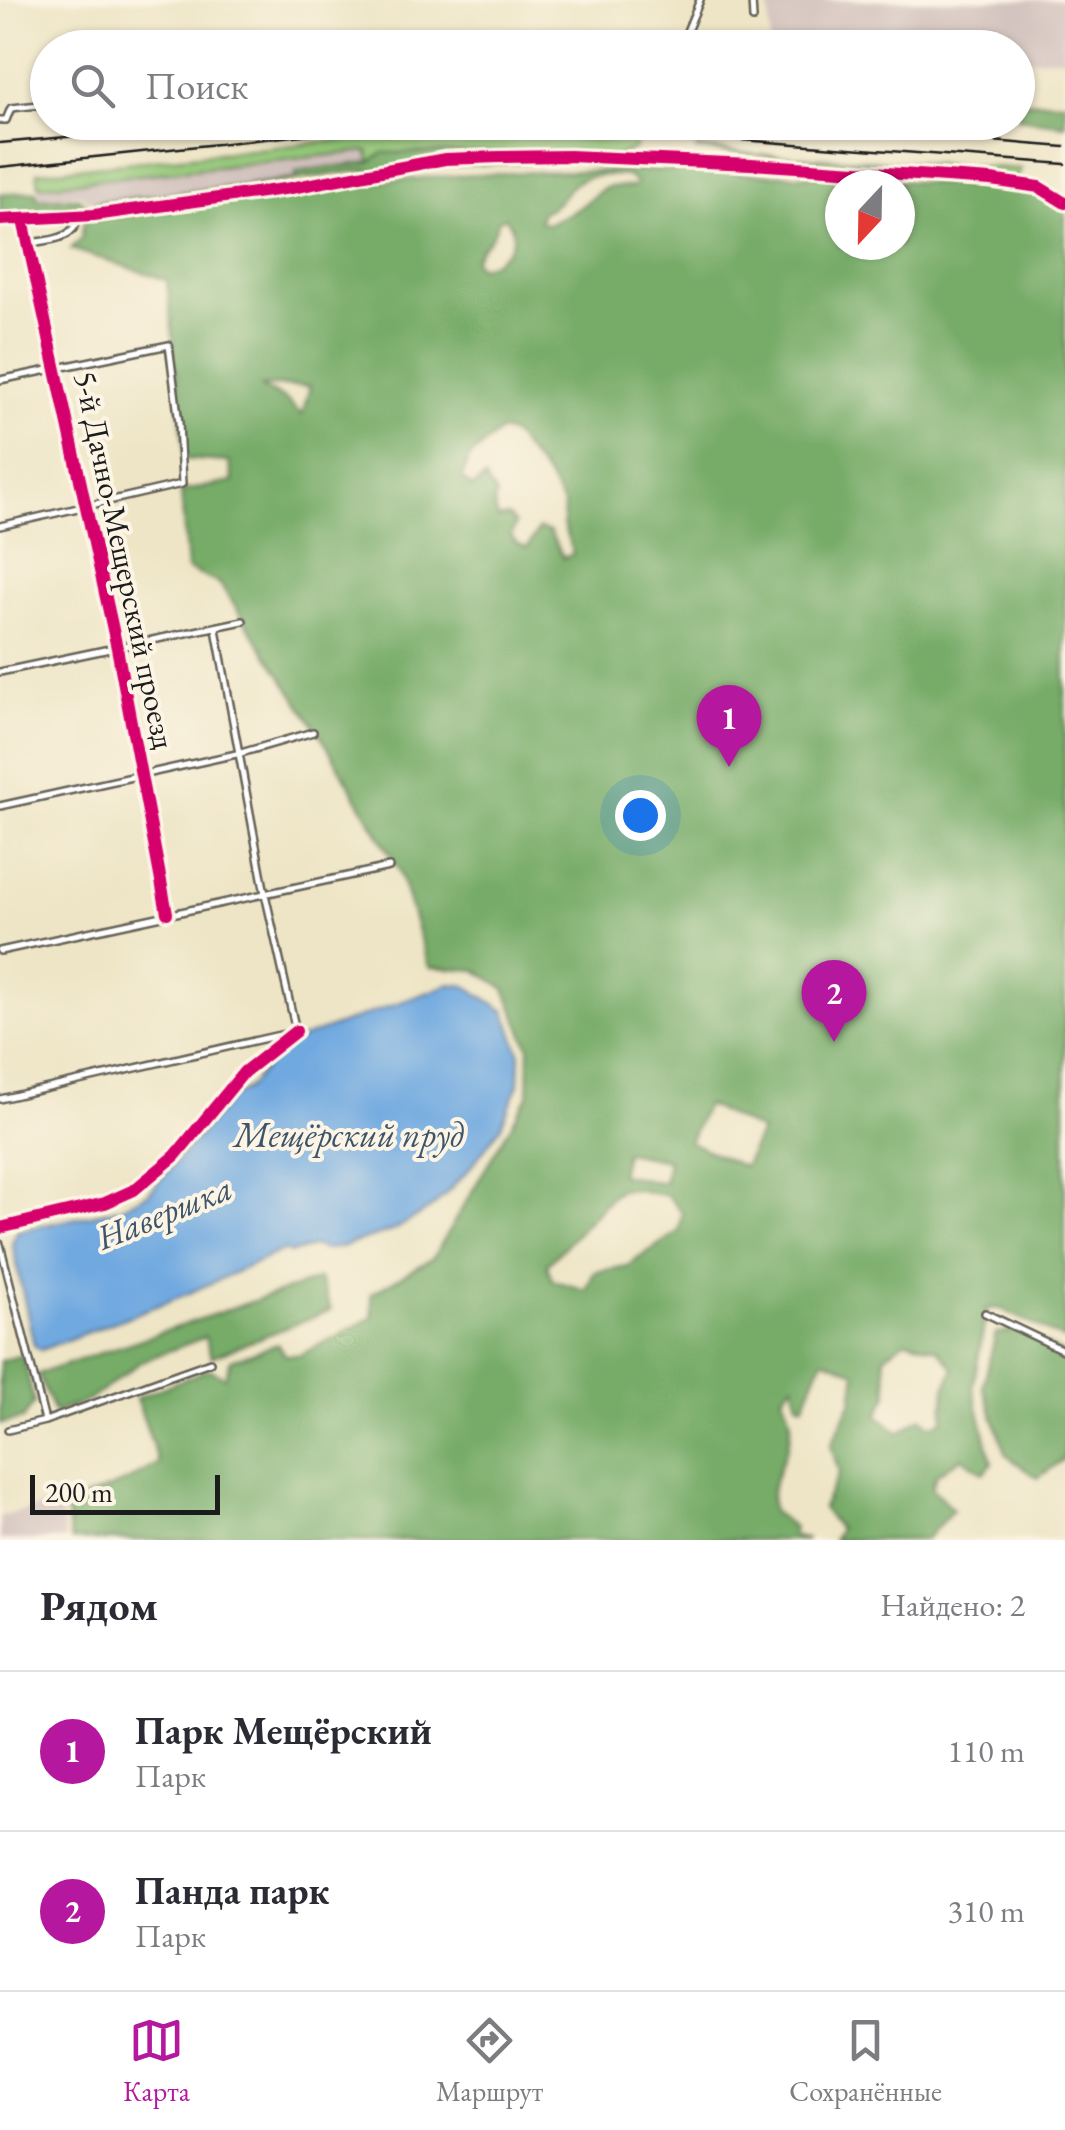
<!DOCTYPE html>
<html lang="ru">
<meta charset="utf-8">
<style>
:root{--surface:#fff;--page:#f2f2f3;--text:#2b2b33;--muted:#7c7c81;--line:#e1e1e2;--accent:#b5179e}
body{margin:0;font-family:"EB Garamond",serif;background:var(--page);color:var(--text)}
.compass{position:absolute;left:825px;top:170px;width:90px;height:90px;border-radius:50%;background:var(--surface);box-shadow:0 2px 8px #0004;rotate:202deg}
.scale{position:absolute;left:30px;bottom:25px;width:190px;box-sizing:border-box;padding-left:10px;border:5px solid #1c1c1c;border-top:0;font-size:28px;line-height:35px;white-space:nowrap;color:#1c1c1c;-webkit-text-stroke:8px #fcf5e5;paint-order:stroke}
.you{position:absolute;left:640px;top:815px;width:35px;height:35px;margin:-25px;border:8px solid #fff;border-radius:50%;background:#1a73e8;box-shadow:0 0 0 15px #1a73e833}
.badge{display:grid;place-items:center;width:65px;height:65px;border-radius:50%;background:var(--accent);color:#fff;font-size:32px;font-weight:700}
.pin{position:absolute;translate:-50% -82px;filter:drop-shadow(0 2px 5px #0008)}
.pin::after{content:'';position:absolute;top:52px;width:35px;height:30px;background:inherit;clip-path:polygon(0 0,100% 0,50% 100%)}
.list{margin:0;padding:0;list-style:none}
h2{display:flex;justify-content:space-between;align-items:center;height:130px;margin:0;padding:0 40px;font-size:42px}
h2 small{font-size:32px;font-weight:400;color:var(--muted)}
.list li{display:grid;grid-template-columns:65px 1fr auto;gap:30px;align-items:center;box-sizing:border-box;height:160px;padding:0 40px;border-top:2px solid var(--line)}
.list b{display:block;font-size:38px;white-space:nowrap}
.list p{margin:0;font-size:32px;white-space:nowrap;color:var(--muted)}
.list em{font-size:32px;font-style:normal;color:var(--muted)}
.icon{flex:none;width:55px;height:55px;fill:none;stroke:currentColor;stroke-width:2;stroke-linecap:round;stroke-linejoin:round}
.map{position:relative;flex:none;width:1065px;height:1540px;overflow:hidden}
.search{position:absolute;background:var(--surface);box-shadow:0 2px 8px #0004;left:30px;right:30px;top:30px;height:110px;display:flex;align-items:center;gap:25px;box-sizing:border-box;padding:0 35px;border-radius:55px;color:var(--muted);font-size:38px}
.sheet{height:450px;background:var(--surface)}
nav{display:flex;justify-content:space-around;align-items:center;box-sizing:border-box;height:140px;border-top:2px solid var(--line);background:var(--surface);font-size:28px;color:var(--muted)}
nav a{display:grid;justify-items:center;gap:5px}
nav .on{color:var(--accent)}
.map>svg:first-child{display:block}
</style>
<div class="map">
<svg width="1065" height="1540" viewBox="0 0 1065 1540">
<rect width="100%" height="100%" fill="#fcf5e5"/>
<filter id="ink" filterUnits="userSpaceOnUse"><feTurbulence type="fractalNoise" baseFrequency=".01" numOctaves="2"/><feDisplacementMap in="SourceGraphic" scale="20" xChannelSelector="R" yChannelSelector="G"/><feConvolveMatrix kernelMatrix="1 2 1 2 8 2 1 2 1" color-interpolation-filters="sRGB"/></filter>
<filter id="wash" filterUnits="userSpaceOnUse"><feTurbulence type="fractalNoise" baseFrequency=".0048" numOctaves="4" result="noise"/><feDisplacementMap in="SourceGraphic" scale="40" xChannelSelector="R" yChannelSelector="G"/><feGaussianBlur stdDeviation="2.25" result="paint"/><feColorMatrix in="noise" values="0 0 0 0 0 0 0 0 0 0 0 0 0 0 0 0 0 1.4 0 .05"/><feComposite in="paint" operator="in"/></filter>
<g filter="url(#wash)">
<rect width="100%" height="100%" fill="#eee5c6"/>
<path fill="#d0c0bc" d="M769 0H1065V58L1018 59V48L770 47Z
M368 151 370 162 296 172 297 179 95 202 86 201 82 194 39 198V186Z
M60 1501 65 1540H0V1517Z"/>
<path fill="#93c677" stroke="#58714a" stroke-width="2.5" d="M501 135 635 141V149L618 156 586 159 581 152 383 153 370 162 368 151 39 186 37 172 342 140Z
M696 147 755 154 1021 169 1017 178 696 150Z"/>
<path fill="#76ab68" stroke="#496442" stroke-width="2.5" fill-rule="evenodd" d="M1018 101 1065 102V125L1018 118Z
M582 152 586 159 357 171 110 207 95 202 296 179V172L370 162 383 153Z
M654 170 845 177 1018 189 1041 192 1065 208V1340L999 1308 987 1309 973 1387 992 1463 983 1473 962 1457 936 1475 932 1488 953 1510 925 1540H833L839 1529 822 1508 839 1473 831 1445 852 1401 856 1372 823 1359 804 1405 798 1403 793 1384 783 1396C786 1405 792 1417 791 1427 789 1460 766 1478 773 1512L794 1527 792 1535 807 1540H71L66 1506 127 1481 159 1463 136 1398 209 1369 225 1377 231 1360 278 1344 285 1355H300L373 1317 371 1294 433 1258 528 1096 529 1047 505 989 476 970 429 967 399 870 320 734 220 584 187 569 181 491 233 482 229 462 185 459 167 280 71 249 81 238 84 221C173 212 260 195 349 185 447 173 556 171 654 170ZM607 175 627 176 637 183 633 187C601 185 605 187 583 205 573 214 559 217 547 224L539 221 542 212C559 206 561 195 574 184 584 176 597 176 607 175ZM840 185H900V245H840ZM505 217C526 240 502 261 479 267L474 260C481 243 491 246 498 221ZM278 386H310L302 415 285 399 260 387ZM500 431 512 434 548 478 564 506 563 524 573 554 563 558 550 532 539 529 527 548 516 543 511 536 515 524 508 516 498 518 494 504 496 495 485 478 472 488 462 478 469 458ZM706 1105 761 1131 744 1167 689 1142ZM625 1152 668 1160 664 1183 620 1174ZM635 1189 668 1196 682 1213 679 1231 627 1266 594 1272 586 1290 552 1280 547 1264C572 1241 593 1214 618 1190ZM906 1340 938 1349 954 1369 945 1388 943 1420 931 1426 921 1417 899 1433 878 1415 888 1394 884 1356Z
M36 191 38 199 80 198 90 212 0 215V194Z
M319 1279 331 1310 211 1357 205 1337 142 1361 90 1400 54 1413 38 1374Z
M1017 1331 1065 1354V1458L1038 1478 1007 1456 983 1387 996 1333Z
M23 1355 34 1403 23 1419 0 1424V1361Z"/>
<path fill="#70a9e0" stroke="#46627e" stroke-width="2.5" d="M450 984 466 986 505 1011 520 1054 519 1084 500 1128 467 1172 433 1207 392 1231 341 1247 324 1250 316 1246 290 1253 284 1250 187 1294 59 1343 41 1350 34 1345 12 1243 17 1231 118 1209 149 1193 231 1098 248 1088 272 1060 297 1040Z"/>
</g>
<g filter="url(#ink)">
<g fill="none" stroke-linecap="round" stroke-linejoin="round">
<defs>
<path id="minor" d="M752 0 753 19
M680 48 700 0
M0 120H6L11 108 48 104
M23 220 117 648 167 913
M30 243C51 240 73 240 79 217
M0 380 169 345 179 423 182 484 0 526
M216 629 265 894 296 1031
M0 672 243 621
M0 806 241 753 313 732
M0 951 389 867
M0 1099 293 1032
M0 1228 105 1203 134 1190 175 1156 244 1072 296 1031
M0 1244 45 1421
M985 1313 1065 1351
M8 1430 45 1421 210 1362"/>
<path id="tertiary" d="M0 220 94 215 291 188 445 159 499 157 569 156 751 164 991 180 1039 187 1065 203"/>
</defs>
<use href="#minor" stroke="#666258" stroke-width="10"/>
<use href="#tertiary" stroke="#666258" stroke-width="11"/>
<use href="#minor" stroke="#fff" stroke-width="5"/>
<use href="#tertiary" stroke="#fff" stroke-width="6"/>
<path stroke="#1c1c1c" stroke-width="2.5" d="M754 122 1065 147
M0 143 231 122
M0 167 341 131 448 124 660 134 1065 164"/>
<defs>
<path id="cycleway" d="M0 220 94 215 291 188 445 159 499 157 569 156 751 164 991 180 1039 187 1065 203
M23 220 117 648 167 913
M0 1228 105 1203 134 1190 175 1156 244 1072 296 1031"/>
</defs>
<use href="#cycleway" stroke="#fcf5e5" stroke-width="19"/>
<use href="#cycleway" stroke="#d6006c" stroke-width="12"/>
</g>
</g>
<g text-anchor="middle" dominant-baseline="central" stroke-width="8" stroke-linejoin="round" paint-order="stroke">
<g font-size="32" fill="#1c1c1c" stroke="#fcf5e5">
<text transform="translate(125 560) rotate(78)">5-й Дачно-Мещерский проезд</text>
</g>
<g font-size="35" font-style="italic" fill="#3e546a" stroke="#fcf5e5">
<text x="349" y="1134">Мещёрский пруд</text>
<text transform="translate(164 1212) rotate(-22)">Навершка</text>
</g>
</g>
</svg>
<svg class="compass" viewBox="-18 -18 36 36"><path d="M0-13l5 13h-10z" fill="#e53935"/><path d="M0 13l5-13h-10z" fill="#7c7c81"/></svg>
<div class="scale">200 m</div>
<div class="you"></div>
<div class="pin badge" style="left:729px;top:767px">1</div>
<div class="pin badge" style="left:834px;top:1042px">2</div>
<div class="search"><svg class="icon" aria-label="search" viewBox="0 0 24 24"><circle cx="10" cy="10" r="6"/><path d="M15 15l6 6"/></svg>Поиск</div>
</div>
<section class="sheet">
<h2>Рядом<small>Найдено: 2</small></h2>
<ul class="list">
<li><span class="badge">1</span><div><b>Парк Мещёрский</b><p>Парк</p></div><em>110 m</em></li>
<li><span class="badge">2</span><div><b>Панда парк</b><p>Парк</p></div><em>310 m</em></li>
</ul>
</section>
<nav>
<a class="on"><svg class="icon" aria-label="map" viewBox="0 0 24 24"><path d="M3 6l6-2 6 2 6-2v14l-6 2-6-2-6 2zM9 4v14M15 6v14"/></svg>Карта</a>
<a><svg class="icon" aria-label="directions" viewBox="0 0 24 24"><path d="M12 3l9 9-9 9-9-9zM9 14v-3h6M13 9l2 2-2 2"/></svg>Маршрут</a>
<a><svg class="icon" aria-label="saved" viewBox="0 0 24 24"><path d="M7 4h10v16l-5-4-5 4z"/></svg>Сохранённые</a>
</nav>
